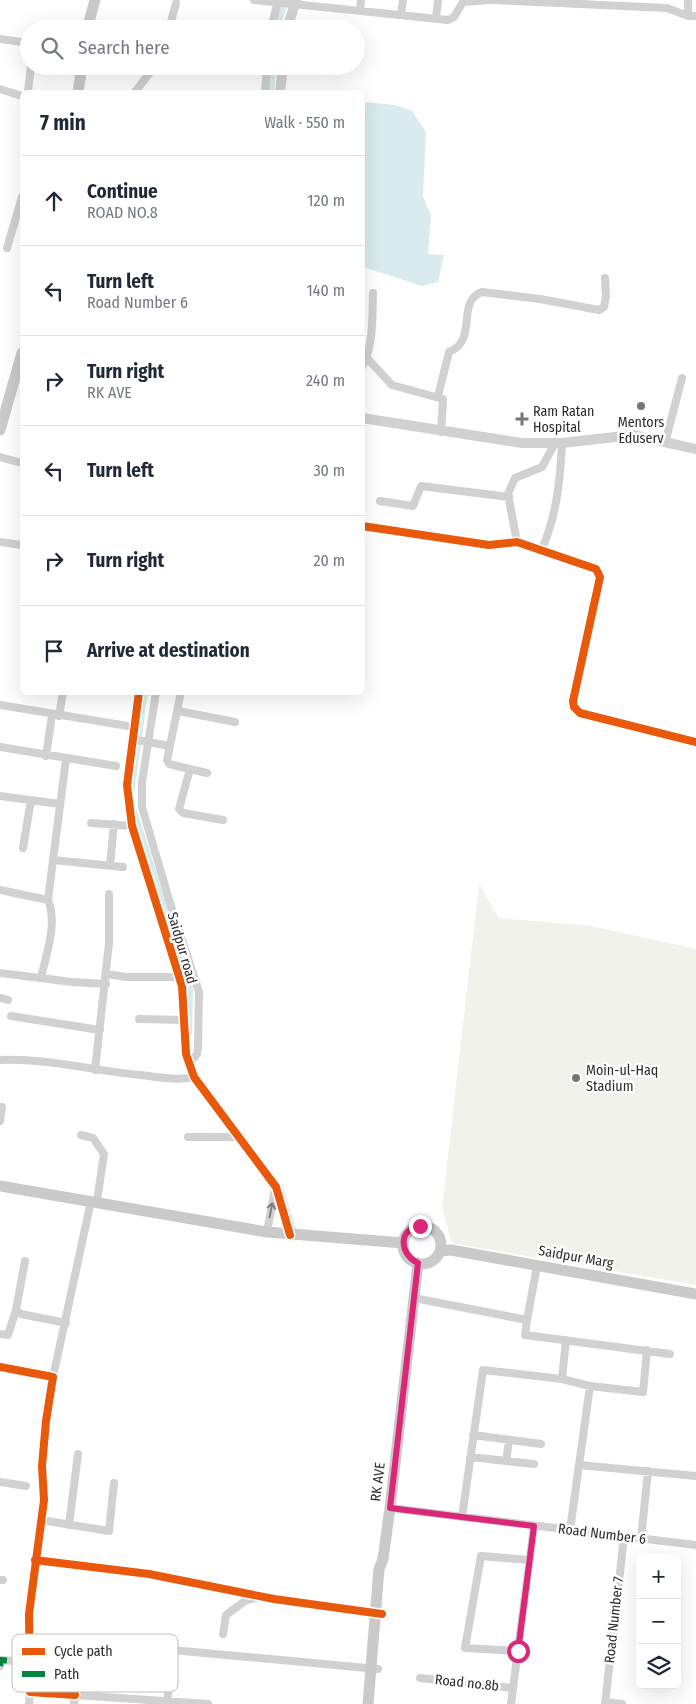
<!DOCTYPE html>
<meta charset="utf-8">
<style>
:root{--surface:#fff;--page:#f6f6f7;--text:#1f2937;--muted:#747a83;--line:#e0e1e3}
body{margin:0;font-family:"Fira Sans Condensed",sans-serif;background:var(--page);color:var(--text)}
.controls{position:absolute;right:15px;bottom:15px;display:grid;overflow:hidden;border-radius:8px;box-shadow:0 5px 20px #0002}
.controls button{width:45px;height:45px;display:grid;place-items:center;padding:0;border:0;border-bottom:1px solid var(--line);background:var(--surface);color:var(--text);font:25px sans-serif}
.stop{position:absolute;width:15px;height:15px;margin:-11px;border:4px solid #db2777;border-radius:50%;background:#fff}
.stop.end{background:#db2777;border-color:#fff;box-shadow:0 1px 5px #0008}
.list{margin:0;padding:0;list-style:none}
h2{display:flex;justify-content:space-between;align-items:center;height:65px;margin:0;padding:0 20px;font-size:21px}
h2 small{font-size:16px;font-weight:400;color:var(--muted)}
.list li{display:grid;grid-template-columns:32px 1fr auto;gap:15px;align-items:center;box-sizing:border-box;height:90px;padding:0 20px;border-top:1px solid var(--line)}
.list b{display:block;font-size:19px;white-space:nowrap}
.list p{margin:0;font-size:16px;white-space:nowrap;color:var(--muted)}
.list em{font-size:16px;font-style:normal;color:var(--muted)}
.icon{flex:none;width:28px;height:28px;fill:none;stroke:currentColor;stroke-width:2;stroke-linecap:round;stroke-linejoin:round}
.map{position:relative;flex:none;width:696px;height:1704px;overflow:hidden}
.search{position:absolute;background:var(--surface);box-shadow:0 5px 20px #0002;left:20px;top:20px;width:345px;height:55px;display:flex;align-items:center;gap:12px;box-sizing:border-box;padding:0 18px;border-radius:28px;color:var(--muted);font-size:19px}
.panel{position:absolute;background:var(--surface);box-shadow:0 5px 20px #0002;left:20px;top:90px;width:345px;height:605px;border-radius:8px}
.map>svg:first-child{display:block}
</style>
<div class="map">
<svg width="696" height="1704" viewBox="0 0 696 1704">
<rect width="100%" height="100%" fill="#fff"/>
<path fill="#f1f2eb" d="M479 884 499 918 591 926 696 949V1285L452 1243 442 1208Z"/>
<path fill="#d9ebee" d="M363 102 395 105 412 111 426 132 423 196 431 216 428 254 444 255 438 282 422 286 363 267Z"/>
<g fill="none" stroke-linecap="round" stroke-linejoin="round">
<path stroke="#d9ebee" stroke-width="8" d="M275 29 285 0
M270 92 272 66
M130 795 144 692
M133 811 189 989 188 1033
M279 1188 293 1233"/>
<path stroke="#d1d1d1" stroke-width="8" d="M254 0 448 20 454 17 463 2 489 0
M494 0 667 8 688 16H696
M688 0V16
M360 11 361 0
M401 14 403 0
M436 18 438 0
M169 29 176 3
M271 29 278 0
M0 39 29 43
M0 89 22 96
M28 92 31 66
M135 92 155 66
M265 92 267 66
M7 248 22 197
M367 358 392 385 443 399 441 432
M362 367C374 346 372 317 373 293
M438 396 449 352C479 340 455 302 482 292L540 299 599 310 604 307 606 296 605 278
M665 443 682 378
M0 457 22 463
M380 501 413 506 421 486 509 497
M362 526 489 545 517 542 596 569 600 577 573 701 574 707 580 713 696 742
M0 542 22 545
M517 542 508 494 515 478 542 467 555 443
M542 549C557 514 560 481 562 443
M139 692 127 785 132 826 182 986 186 1054 194 1077 276 1187 290 1235
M156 692 142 782V807L170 903 199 992 198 1048 197 1054 188 1065
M181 692 167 760 169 764 207 773
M0 705 134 727
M178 711 235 722
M59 716 63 692
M132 739 170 746
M0 747 116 766
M46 756 52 715
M66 759 53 860 123 867
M190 769 179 809 183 813 223 820
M0 796 60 804
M91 823 132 826
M23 848 31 800
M110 865 114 824
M0 890 48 900 53 860
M0 973 72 982 106 984
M107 974 126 977H179
M41 978C46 955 58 923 48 900
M0 998 8 1000
M11 1016 100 1030
M139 1019 184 1020
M0 1060C47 1058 95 1071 141 1075 158 1077 177 1081 194 1077
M95 1070 109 943V894
M0 1121 2 1107
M81 1135 93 1138 104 1154 97 1201
M188 1137H241
M267 1232 275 1189
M25 1261 16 1310 21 1314 66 1323
M414 1298 527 1320 525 1335 670 1354
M527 1320 537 1266
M0 1334 8 1335 16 1310
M566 1340 562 1379 590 1386 643 1392 647 1350
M0 1367 53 1377 46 1421 42 1466 44 1500 29 1614 30 1692 75 1695
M53 1377 91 1201
M473 1435 541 1444
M470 1457 534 1464
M506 1461 509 1441
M579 1465 590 1386
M0 1482 26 1486
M390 1508 696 1545
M462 1517 483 1370 562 1379
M41 1520 109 1531 114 1483
M69 1525 78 1454
M570 1530 579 1465 696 1476
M641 1539 648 1471
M35 1560 149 1574 274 1599 382 1614
M0 1580H3
M223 1634 226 1615 245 1601 258 1597
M29 1639 172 1650 378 1669
M518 1651 465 1648 481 1556 530 1560
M0 1666 1 1660 30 1662
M420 1678 513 1688
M605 1702 622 1704
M29 1704 30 1692
M74 1704 75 1695 208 1704
M167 1704 172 1650
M511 1704 534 1526
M605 1704 624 1537"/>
<path stroke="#d1d1d1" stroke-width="10" d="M287 29 296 0
M280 92 283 66
M362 418 522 443H562L633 435 696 449"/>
<path stroke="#cacaca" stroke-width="11" d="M87 29 95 0
M78 92 82 66
M0 430 22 353
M0 1186 267 1232 403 1243
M403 1245a19 19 0 1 1 38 0a19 19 0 1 1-38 0Z
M440 1251 451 1250 696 1294
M368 1704 379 1569 383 1559 390 1508 418 1263"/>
<path stroke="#00873e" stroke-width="6" stroke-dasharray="12 6" stroke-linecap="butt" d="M0 1666 1 1660 30 1662"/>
<defs>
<path id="cycleway" d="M362 526 489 545 517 542 596 569 600 577 573 701 574 707 580 713 696 742
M139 692 127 785 132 826 182 986 186 1054 194 1077 276 1187 290 1235
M0 1367 53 1377 46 1421 42 1466 44 1500 29 1614 30 1692 75 1695
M35 1560 149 1574 274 1599 382 1614"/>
</defs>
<use href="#cycleway" stroke="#fff" stroke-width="11"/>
<use href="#cycleway" stroke="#e8590c" stroke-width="8"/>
</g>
<defs><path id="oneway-shaft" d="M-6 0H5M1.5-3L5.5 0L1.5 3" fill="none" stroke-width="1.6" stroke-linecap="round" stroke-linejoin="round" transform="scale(1.25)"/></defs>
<use stroke="#7e7e7e" href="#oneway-shaft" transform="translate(271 1210) rotate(-79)"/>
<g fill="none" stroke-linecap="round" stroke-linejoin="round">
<path stroke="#db2777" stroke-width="6" d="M420 1226C397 1229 400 1255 418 1263L390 1508 534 1526 518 1651"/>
</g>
<g fill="#767676" stroke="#fff" stroke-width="2">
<circle cx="641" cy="406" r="5"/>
<path d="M519.5 411.5h5v5h5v5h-5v5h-5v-5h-5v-5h5z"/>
<circle cx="576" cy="1078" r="5"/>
</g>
<g text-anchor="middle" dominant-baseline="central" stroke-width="5" stroke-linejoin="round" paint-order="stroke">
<g font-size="14" fill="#2c2c2c" stroke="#fff" text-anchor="start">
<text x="533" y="411">Ram Ratan<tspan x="533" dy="16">Hospital</tspan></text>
<text x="641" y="422" text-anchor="middle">Mentors<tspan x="641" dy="16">Eduserv</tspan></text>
<text x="586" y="1070">Moin-ul-Haq<tspan x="586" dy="16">Stadium</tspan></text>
</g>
<g font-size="14" fill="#2c2c2c" stroke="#fff">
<text transform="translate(182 948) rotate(74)">Saidpur road</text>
<text transform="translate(576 1257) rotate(10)">Saidpur Marg</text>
<text transform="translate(378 1482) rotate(-83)">RK AVE</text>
<text transform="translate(602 1534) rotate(7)">Road Number 6</text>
<text transform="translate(614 1620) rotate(-84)">Road Number 7</text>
<text transform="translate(467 1683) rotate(6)">Road no.8b</text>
</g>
</g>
<rect x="12" y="1634" width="166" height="58" rx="8" fill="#fff" stroke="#c0c0c0" stroke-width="1"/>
<rect x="22" y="1648" width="23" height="7" fill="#e8590c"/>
<rect x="22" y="1671" width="23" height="6" fill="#00873e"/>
<g font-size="14" fill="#2c2c2c">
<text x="54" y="1656">Cycle path</text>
<text x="54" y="1679">Path</text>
</g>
</svg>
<div class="controls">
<button>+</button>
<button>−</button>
<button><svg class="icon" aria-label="layers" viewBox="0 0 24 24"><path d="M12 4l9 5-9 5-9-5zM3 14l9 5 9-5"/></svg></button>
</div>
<div class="stop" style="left:518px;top:1651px"></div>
<div class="stop end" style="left:420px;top:1226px"></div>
<div class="search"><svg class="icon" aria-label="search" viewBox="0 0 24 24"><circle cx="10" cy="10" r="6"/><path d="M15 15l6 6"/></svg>Search here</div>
<section class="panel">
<h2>7 min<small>Walk · 550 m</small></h2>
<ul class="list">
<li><svg class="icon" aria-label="ahead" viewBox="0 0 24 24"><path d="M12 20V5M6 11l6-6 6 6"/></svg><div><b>Continue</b><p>ROAD NO.8</p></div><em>120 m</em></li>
<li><svg class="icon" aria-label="left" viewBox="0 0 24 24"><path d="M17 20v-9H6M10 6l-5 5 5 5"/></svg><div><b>Turn left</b><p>Road Number 6</p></div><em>140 m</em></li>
<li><svg class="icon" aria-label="right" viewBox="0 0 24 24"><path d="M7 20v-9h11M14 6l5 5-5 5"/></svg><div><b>Turn right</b><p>RK AVE</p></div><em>240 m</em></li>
<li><svg class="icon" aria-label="left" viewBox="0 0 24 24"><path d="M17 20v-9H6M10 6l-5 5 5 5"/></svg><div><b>Turn left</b></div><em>30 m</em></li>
<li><svg class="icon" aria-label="right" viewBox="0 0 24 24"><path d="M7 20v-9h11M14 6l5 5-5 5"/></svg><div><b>Turn right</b></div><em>20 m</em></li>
<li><svg class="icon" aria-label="arrive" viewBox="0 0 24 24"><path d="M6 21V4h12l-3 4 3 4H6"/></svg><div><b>Arrive at destination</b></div></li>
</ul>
</section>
</div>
